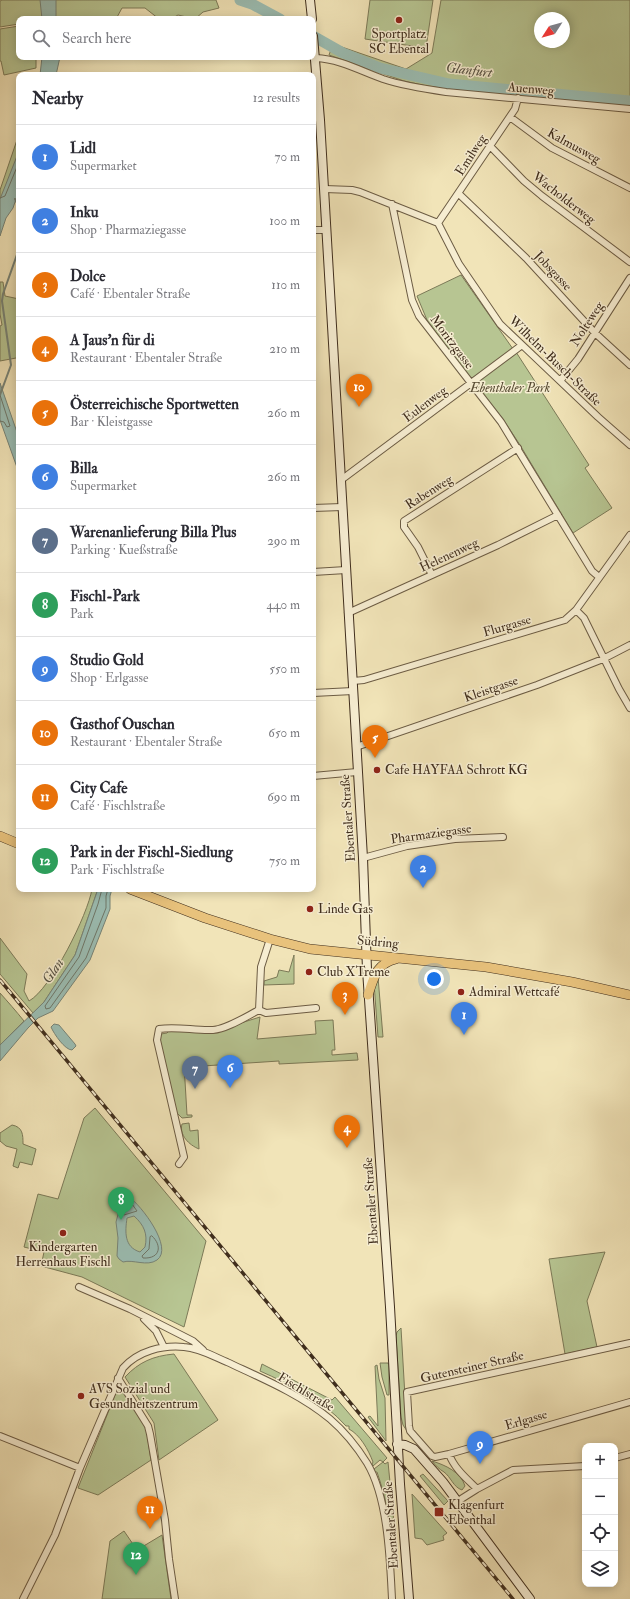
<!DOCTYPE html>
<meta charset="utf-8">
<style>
:root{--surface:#fff;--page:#f7f7f7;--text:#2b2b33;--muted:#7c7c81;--line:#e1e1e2;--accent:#2563eb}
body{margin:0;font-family:"IM FELL Double Pica",serif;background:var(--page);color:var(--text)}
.controls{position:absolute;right:12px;bottom:12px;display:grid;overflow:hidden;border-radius:8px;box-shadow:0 2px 10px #0003}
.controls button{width:36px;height:36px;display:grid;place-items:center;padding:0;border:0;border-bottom:1px solid var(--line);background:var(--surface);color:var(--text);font:20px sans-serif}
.compass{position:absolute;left:534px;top:12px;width:36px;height:36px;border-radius:50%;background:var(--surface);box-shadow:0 2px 10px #0003;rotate:234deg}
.you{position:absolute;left:434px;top:979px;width:14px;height:14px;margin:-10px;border:3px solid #fff;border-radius:50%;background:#1a73e8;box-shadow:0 0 0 6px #1a73e833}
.badge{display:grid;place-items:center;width:26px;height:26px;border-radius:50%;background:var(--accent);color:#fff;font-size:13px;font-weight:700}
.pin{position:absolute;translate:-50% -33px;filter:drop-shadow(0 1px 2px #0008)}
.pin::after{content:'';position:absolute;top:21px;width:14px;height:12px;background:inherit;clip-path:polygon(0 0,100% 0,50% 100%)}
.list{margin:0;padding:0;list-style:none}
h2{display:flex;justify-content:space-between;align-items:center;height:52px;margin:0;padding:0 16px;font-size:17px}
h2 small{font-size:13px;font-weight:400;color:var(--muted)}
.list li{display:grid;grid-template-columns:26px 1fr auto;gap:12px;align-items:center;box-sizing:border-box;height:64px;padding:0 16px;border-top:1px solid var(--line)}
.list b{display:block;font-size:15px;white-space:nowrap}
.list p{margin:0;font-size:13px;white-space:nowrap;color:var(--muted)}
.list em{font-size:13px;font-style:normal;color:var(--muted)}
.icon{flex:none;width:22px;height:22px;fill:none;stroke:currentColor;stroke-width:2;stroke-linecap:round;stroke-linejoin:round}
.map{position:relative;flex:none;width:630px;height:1599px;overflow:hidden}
.search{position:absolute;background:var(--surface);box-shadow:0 2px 10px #0003;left:16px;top:16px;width:300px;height:44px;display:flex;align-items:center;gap:10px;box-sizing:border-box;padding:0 14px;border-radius:8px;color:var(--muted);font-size:15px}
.panel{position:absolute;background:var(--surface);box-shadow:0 2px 10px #0003;left:16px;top:72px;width:300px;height:820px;border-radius:8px}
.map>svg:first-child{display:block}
</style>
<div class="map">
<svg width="630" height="1599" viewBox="0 0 630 1599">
<rect width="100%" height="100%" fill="#f1e4b8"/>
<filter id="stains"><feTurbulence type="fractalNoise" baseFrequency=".005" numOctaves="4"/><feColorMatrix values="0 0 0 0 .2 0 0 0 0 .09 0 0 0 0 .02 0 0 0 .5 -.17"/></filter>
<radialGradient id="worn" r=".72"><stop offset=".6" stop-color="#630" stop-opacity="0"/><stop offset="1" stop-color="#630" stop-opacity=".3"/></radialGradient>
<path fill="#b7c592" stroke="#7c7a58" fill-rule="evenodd" d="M2 0H216L219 8 203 12 195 19 178 15 171 19H159L145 8H122L116 19H19V24L0 27V1Z
M370 0H433L426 48 365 39Z
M441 0H630V105L427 86 404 81 329 55 333 44 406 69 432 53ZM540 18H564V42H540Z
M19 26V57H36V68L4 75 1 61H0V29Z
M19 134V190L0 203V190Z
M461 275 513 349 471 380 427 320 417 296Z
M0 282H3L5 296 19 299V361L16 358 0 361V326L2 325 0 314Z
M516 352 589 465 585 468 612 508 573 533 520 445 503 419 474 383Z
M92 889H98L75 955 44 1002 33 1013 0 974V938L27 974 24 991 29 1001C51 989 88 914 92 889Z
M294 955V984L264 985V981L277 977 279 970 289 972Z
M378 977 383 1037H378L374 983Z
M0 993C8 1002 16 1011 24 1021L0 1045Z
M260 1017 257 1039 316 1034 315 1021 333 1020 335 1050H332V1055L357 1053 358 1060 279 1064V1061L203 1066V1063L184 1064 187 1115H192V1117L182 1118 176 1112 159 1040 161 1034 167 1033 171 1029 212 1032Z
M95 1108 206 1241 184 1327 82 1277 41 1266 44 1252 24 1247 38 1194 58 1199 84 1118Z
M189 1123 190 1131 198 1130 199 1149C189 1145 179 1135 182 1124Z
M12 1125C23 1127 23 1135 23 1144L36 1149 32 1165 20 1162 18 1168 13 1166 17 1149 6 1146 0 1141V1133Z
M605 1252 587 1301 597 1347 565 1354 549 1259Z
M401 1328 407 1431 403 1425 401 1417 396 1336 397 1332Z
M174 1354 218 1420 159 1460 154 1423 125 1377C139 1362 153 1356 174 1354Z
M380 1363H388L389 1365V1395H387L382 1377Z
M262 1364 332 1400 335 1397 387 1458 383 1462 385 1464 388 1462 396 1543H393C390 1519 385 1495 377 1472H375L374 1469 383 1462 380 1460 373 1466 372 1464 373 1462C368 1449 360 1435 349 1429V1426H346C323 1400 291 1385 260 1371Z
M377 1365 379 1379 385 1398 386 1441 368 1417 370 1416 378 1426 375 1366Z
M119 1385 146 1427 151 1460 98 1495 78 1488Z
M432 1461C445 1465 461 1472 465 1486L462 1490C453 1487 451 1477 444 1472 439 1469 436 1466 432 1461Z
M423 1474 448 1501 444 1505 420 1476Z
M412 1494 447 1533 443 1536 444 1540 427 1545 422 1539 415 1538Z
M124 1531 137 1550 162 1535 171 1599H102L110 1541Z"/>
<path fill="#9bbeb4" stroke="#778478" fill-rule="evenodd" d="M40 0H56V19H42Z
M42 57H60L56 75H40Z
M19 151V190L13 208 6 218 0 236V199Z
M0 383 19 438V473L0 420Z
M98 889H112L110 896V909L90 960 53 1011 38 1018 28 1028 0 1061V1045L44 1002 75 955Z
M54 1024 59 1025 75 1044 76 1046 72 1050C65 1050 54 1034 51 1027Z
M129 1197C141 1205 174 1248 157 1260 147 1267 133 1259 123 1262L119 1259 117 1256 118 1238 116 1222 120 1207 124 1203 125 1198ZM134 1216C144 1225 148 1234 145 1247L140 1252C124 1247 125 1232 127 1218Z"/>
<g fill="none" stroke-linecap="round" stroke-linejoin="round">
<path stroke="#6e7668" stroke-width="1" d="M0 198 5 196 19 162
M0 395 10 426 7 427 4 422 0 421
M102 889 98 904 79 957 45 1006 46 1009 50 1008 86 958 106 908V896L108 889
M129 1202 132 1204 137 1211 124 1215 122 1213 124 1209Z
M152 1236C162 1245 161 1259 143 1258L142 1256 149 1249 150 1237Z"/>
<path stroke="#778478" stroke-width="2" d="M15 199 19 207
M0 395 11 365 2 301 3 294 19 249"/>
<path stroke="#9bbeb4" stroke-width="11" d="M240 0 252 4 280 19
M313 36 343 53 380 68 449 84 630 101"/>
<defs>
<path id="street" d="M316 58C339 59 361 71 383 79 404 86 425 89 446 92L630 109
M510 117 552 148 630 188
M490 146 524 181 542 196 630 262
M325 189 352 190 360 192 438 223 459 264 500 324 598 417 630 445
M459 194 526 258 595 333 630 365
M392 204 412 300 419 316 501 422 592 571 599 577
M438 223 515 109 518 98
M313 230H327
M560 381 578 359 630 278
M341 480 522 345
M313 508 342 507
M313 572 346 570
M432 575 418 547 404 527V521L518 448
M576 610 584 618 619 689 630 708
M348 613 498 545 558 515
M353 681 364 680 565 620 576 610 630 535
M313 693 353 691
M356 747 537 685 603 659 630 645
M313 776 357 772
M363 858 407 846 455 839 503 837
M259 1010 266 1013 316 1008
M179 1164 184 1157 157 1040 159 1029C177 1026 195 1031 213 1030 227 1029 247 1016 259 1010L261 967 270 939
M79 1287 130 1309 193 1341 203 1350
M144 1319 156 1331 164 1347
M118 1378 148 1426 150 1434 165 1520 169 1559 175 1599
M0 1436 80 1468
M449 1454 435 1457 432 1456 410 1431 409 1426 407 1392 630 1343
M615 1458 630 1454
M477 1489C466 1478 454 1468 449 1454L630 1402
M458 1501 477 1489 513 1470 585 1466
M23 1599 55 1535 80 1468 123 1368C138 1351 162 1345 184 1347 199 1348 213 1356 227 1362 261 1378 300 1394 330 1419 344 1431 357 1447 367 1463 388 1498 390 1559 392 1599"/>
<path id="secondary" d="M310 0 312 19
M313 36 320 120 363 858 367 970 390 1307 400 1484 409 1599
M397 1444 405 1445 414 1449 443 1482 530 1599"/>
<path id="primary" d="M0 836 19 844
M130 889 205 918 270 939 310 949 486 967 572 982 630 995
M368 995C374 977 376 964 396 959"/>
</defs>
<use href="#street" stroke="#6c5c44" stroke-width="8"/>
<use href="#secondary" stroke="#402e1d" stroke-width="10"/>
<use href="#primary" stroke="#402e1d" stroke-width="10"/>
<use href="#street" stroke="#f6edd1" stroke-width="6"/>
<use href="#secondary" stroke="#f6edd1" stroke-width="8"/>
<use href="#primary" stroke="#e8c27c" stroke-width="9"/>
<defs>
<path id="rail" d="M0 980 513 1599"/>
</defs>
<use href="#rail" stroke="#402e1d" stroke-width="3.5"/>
<use href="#rail" stroke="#f6edd1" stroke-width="2" stroke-dasharray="6" stroke-linecap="butt"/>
</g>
<g fill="#8f2418" stroke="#f6edd1" stroke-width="1.5">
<circle cx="399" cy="20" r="4"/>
<circle cx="377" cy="770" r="4"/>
<circle cx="310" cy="909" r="4"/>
<circle cx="309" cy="972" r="4"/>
<circle cx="461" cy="992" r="4"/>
<circle cx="63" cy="1233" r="4"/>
<circle cx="81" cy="1396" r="4"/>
<rect x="434" y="1507" width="10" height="10" rx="2"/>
</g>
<g text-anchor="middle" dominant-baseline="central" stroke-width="3" stroke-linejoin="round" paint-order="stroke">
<g font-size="13" fill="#402e1d" stroke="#f6edd1" text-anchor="start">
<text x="399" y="34" text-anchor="middle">Sportplatz<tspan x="399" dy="15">SC Ebental</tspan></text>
<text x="385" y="770">Cafe HAYFAA Schrott KG</text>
<text x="318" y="909">Linde Gas</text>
<text x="317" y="972">Club XTreme</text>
<text x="469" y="992">Admiral Wettcafé</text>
<text x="63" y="1247" text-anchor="middle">Kindergarten<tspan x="63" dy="15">Herrenhaus Fischl</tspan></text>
<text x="89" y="1389">AVS Sozial und<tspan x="89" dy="15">Gesundheitszentrum</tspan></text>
<text x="448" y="1505">Klagenfurt<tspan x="448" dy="15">Ebenthal</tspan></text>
</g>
<g font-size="13" fill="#402e1d" stroke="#f6edd1">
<text transform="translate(531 89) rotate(5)">Auenweg</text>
<text transform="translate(574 146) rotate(29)">Kalmusweg</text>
<text transform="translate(471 155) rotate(-57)">Emilweg</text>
<text transform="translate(564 198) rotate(38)">Wacholderweg</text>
<text transform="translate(553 271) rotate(47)">Jobsgasse</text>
<text transform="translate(587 324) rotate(-57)">Nolteweg</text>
<text transform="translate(452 342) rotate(53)">Moritzgasse</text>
<text transform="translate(555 361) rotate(44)">Wilhelm-Busch-Straße</text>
<text transform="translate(425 404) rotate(-37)">Eulenweg</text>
<text transform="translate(429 492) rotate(-32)">Rabenweg</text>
<text transform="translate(449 555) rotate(-25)">Helenenweg</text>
<text transform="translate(507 626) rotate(-16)">Flurgasse</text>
<text transform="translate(491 689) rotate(-19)">Kleistgasse</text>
<text transform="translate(348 818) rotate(-94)">Ebentaler Straße</text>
<text transform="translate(431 834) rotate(-8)">Pharmaziegasse</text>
<text transform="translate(378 942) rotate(5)">Südring</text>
<text transform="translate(371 1201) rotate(-94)">Ebentaler Straße</text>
<text transform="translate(472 1367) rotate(-13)">Gutensteiner Straße</text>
<text transform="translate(306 1392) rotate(31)">Fischlstraße</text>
<text transform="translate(526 1420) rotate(-16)">Erlgasse</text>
<text transform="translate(391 1525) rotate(-94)">Ebentaler Straße</text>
</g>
<g font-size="13" font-style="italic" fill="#584c34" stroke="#f6edd1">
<text x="510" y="388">Ebenthaler Park</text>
</g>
<g font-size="14" font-style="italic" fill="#575243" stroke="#f6edd1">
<text transform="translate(469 70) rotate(7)">Glanfurt</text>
<text transform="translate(53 971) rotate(-56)">Glan</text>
</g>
</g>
<rect width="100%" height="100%" filter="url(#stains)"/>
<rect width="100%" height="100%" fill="url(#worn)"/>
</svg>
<div class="controls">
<button>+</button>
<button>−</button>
<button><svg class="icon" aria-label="locate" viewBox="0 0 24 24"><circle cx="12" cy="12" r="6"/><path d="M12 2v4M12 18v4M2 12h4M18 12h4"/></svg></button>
<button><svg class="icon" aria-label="layers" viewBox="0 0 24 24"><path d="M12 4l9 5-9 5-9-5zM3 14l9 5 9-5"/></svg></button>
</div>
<svg class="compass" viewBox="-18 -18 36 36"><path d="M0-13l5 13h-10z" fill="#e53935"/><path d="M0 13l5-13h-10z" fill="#7c7c81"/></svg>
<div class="you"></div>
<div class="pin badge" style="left:464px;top:1035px;background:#3f7fe0">1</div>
<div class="pin badge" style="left:423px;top:888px;background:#3f7fe0">2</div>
<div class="pin badge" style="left:345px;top:1015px;background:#e8710a">3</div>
<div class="pin badge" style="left:347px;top:1148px;background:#e8710a">4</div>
<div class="pin badge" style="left:375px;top:758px;background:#e8710a">5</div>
<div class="pin badge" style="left:230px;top:1088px;background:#3f7fe0">6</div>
<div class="pin badge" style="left:195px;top:1089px;background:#5c6f8a">7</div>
<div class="pin badge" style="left:121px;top:1220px;background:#2e9e5b">8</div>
<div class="pin badge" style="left:480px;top:1464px;background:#3f7fe0">9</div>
<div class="pin badge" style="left:359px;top:407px;background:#e8710a">10</div>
<div class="pin badge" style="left:150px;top:1529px;background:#e8710a">11</div>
<div class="pin badge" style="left:136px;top:1575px;background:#2e9e5b">12</div>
<div class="search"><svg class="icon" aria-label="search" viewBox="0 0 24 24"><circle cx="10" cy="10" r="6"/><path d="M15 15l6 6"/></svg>Search here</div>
<section class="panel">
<h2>Nearby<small>12 results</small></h2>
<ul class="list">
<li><span class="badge" style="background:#3f7fe0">1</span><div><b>Lidl</b><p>Supermarket</p></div><em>70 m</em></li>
<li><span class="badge" style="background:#3f7fe0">2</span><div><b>Inku</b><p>Shop · Pharmaziegasse</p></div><em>100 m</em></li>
<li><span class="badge" style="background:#e8710a">3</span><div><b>Dolce</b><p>Café · Ebentaler Straße</p></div><em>110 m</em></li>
<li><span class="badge" style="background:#e8710a">4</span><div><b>A Jaus'n für di</b><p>Restaurant · Ebentaler Straße</p></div><em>210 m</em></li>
<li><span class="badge" style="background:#e8710a">5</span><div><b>Österreichische Sportwetten</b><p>Bar · Kleistgasse</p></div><em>260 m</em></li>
<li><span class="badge" style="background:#3f7fe0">6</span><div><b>Billa</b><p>Supermarket</p></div><em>260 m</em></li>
<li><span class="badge" style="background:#5c6f8a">7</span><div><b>Warenanlieferung Billa Plus</b><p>Parking · Kueßstraße</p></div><em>290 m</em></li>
<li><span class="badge" style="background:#2e9e5b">8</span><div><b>Fischl-Park</b><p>Park</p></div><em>440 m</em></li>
<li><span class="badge" style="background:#3f7fe0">9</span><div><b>Studio Gold</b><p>Shop · Erlgasse</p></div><em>550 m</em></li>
<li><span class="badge" style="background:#e8710a">10</span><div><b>Gasthof Ouschan</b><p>Restaurant · Ebentaler Straße</p></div><em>650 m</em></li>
<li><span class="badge" style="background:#e8710a">11</span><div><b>City Cafe</b><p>Café · Fischlstraße</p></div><em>690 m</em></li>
<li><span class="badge" style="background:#2e9e5b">12</span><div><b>Park in der Fischl-Siedlung</b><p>Park · Fischlstraße</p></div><em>750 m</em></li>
</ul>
</section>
</div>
